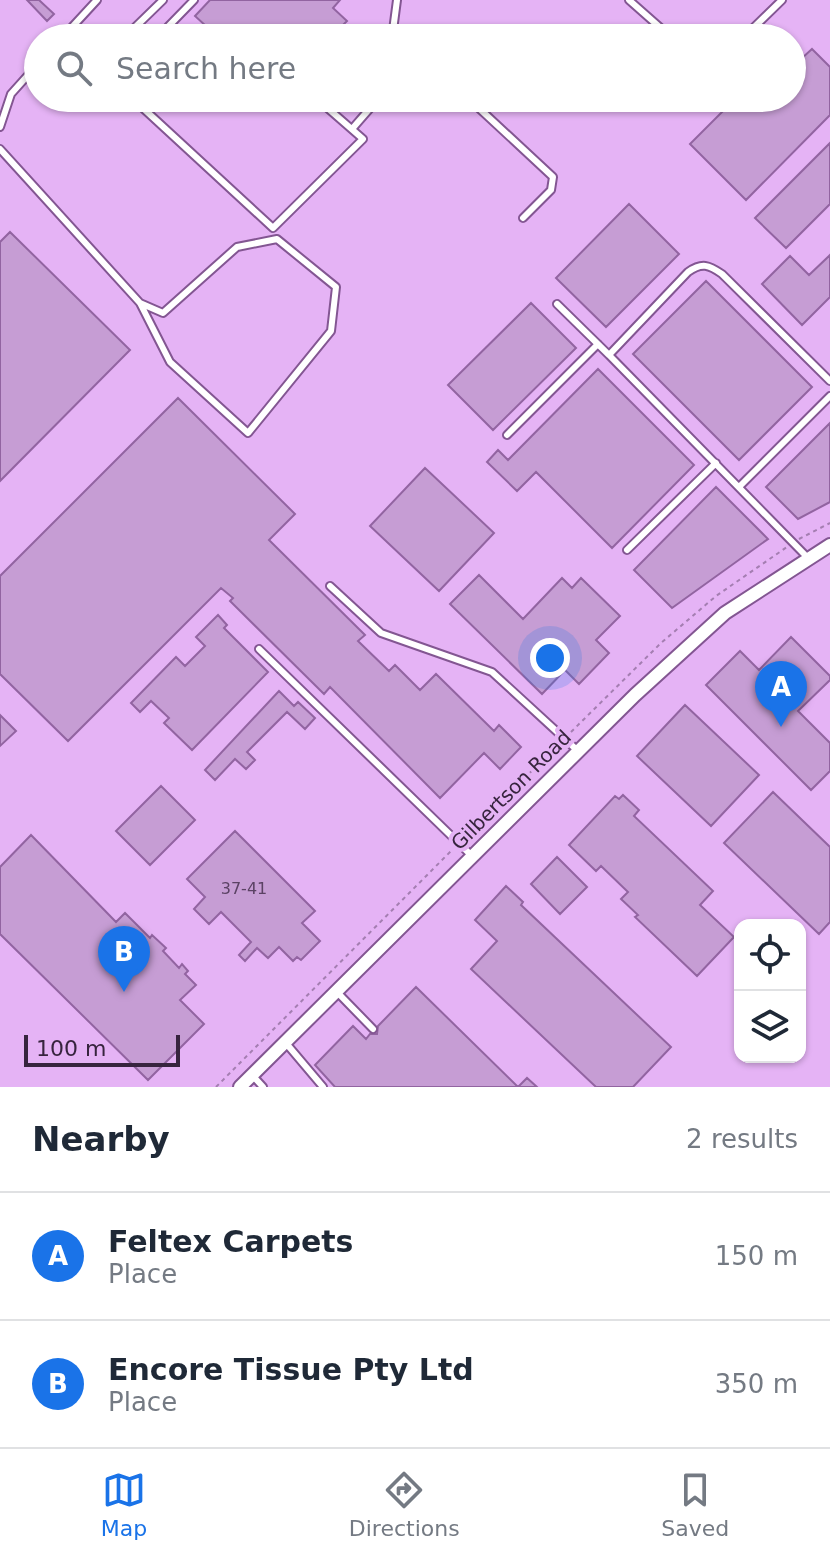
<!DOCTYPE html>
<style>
:root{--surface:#fff;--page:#f2f2f3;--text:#1f2937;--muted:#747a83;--line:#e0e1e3;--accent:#1a73e8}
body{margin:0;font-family:"DejaVu Sans",sans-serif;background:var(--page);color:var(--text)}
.controls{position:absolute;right:24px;bottom:24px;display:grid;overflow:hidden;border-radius:16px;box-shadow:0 2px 6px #0004}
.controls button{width:72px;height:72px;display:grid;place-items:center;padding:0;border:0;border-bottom:2px solid var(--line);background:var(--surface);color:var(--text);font:40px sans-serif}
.scale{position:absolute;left:24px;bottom:20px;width:156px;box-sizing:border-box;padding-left:8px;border:4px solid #37243e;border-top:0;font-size:22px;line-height:28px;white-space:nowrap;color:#37243e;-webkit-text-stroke:6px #e5b3f5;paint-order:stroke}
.you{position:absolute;left:550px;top:658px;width:28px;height:28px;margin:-20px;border:6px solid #fff;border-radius:50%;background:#1a73e8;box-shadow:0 0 0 12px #1a73e833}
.badge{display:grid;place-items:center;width:52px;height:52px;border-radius:50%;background:var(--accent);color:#fff;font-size:26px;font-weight:700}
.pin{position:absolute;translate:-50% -66px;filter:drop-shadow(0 2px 4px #0008)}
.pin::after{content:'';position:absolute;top:42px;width:28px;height:24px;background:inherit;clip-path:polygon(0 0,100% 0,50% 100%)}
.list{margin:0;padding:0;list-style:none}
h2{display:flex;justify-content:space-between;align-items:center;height:104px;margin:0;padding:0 32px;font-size:34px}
h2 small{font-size:26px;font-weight:400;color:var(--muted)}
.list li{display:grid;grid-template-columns:52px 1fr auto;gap:24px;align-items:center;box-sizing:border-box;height:128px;padding:0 32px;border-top:2px solid var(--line)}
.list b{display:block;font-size:30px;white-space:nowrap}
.list p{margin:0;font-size:26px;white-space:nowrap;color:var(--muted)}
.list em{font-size:26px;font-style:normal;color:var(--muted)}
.icon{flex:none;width:44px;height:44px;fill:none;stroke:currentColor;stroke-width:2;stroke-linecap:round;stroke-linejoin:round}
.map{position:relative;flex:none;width:830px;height:1087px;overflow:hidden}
.search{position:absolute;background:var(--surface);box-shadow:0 2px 6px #0004;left:24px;right:24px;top:24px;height:88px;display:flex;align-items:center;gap:20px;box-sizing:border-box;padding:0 28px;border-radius:44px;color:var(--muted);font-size:30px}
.sheet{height:360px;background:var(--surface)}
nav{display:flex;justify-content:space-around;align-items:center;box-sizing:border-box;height:112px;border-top:2px solid var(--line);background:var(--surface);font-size:22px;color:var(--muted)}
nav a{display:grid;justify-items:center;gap:4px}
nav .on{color:var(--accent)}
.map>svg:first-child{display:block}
</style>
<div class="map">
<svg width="830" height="1087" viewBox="0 0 830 1087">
<rect width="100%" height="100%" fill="#e5b3f5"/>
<path fill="#c69dd4" stroke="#9264a1" stroke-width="2" d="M27 0H39L54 14 47 21Z
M210 0H340L333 8 347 21 330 38H288L277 28 267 38H219L195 16Z
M812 49 830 67V115L746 200 690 144 736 98H792V53L800 60Z
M830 143V204L786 248 755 218Z
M629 204 679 254 606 327 556 278Z
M10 232 130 350 0 481V242Z
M830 255V297L802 325 762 284 790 256 809 275Z
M706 281 812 387 739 460 633 354Z
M531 303 576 348 493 430 448 385Z
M598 369 694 465 612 548 536 472 517 491 487 462 498 450 508 460Z
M178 398 295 514 269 540 365 635 358 641 389 671 395 665 420 690 436 674 494 731 499 725 521 747 500 769 484 753 440 798 330 687 324 694 230 601 233 598 221 588 68 741 0 674V576Z
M830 423V502L798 519 766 487Z
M425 468 494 533 439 591 370 526Z
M716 487 768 539 672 608 634 570Z
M479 575 523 619 562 578 572 588 581 578 620 616 596 640 609 653 579 684 565 670 542 694 450 604Z
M218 615 227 625 224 628 268 672 192 750 164 723 169 718 151 701 140 712 131 703 176 657 185 666 205 646 196 637Z
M791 637 830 676V680L798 711 830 743V771L811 790 706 685 740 651 759 670Z
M279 691 294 706 298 702 315 718 305 729 287 712 247 752 255 760 246 769 235 759 215 780 205 770Z
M685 705 759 775 711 826 637 756Z
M0 715 16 731 0 746Z
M161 786 195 820 150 865 116 831Z
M773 792 830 847V922L819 934 724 843Z
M623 795 639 810 634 816 713 891 700 905 734 937 697 976 635 917 638 915 621 899 628 892 601 866 596 871 569 845 615 796 619 799Z
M235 831 315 911 302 923 320 941 301 960 297 957 293 961 279 947 268 958 257 948 245 961 239 955 251 942 221 912 209 924 194 909 205 897 187 879Z
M31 835 116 922 125 913 150 938 152 935 166 948 163 951 179 968 182 964 188 971 185 974 196 985 180 1000 204 1024 148 1080 0 934V867Z
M557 857 587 887 560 914 531 884Z
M506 886 523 902 521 905 671 1047 633 1087H596L471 969 497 941 475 920Z
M416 987 518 1087 527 1078 537 1087H335L315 1065 353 1026 366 1039 370 1034H377L378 1026Z"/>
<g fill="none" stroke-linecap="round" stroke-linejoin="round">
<defs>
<path id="service" d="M629 0 672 38
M62 38 97 0
M124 38 163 0
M157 38 194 0
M392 38 397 0
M743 38 782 0
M132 98 273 228 363 139 316 98
M468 98 553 177 551 190 523 218
M0 127 11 94 38 64
M352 129 379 98
M0 149 140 303 170 362 248 433 331 331 336 287 277 239 237 247 163 313 140 303
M557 304 609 355
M507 435 598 344
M739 487 830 396
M627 550 716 463
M809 559 609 355 688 272C702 262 709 265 722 274L830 381
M330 586 381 633 492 672 578 751
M259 649 472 856
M336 991 373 1029
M285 1042 323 1087
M252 1075 263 1087"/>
<path id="minor" d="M240 1087 635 695 725 613 830 545"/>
</defs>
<use href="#service" stroke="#835692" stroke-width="10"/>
<use href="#minor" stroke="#835692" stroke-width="16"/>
<path stroke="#a47eb1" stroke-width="2" stroke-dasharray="4 4" stroke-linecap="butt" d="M799 539 830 523
M571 732 661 643 716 596 787 547
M466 836 558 745
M216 1087 453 849"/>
<use href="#service" stroke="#fff" stroke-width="6"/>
<use href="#minor" stroke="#fff" stroke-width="12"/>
</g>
<g text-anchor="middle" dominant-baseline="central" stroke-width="8" stroke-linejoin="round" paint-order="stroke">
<g font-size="16" fill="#5b4264">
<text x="244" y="888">37-41</text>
</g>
<g font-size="20" fill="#37243e" stroke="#e5b3f5">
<text transform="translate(511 790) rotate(-45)">Gilbertson Road</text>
</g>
</g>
</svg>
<div class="controls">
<button><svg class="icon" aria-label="locate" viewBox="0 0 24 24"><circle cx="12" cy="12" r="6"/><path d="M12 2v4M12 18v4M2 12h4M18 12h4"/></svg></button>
<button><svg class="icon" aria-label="layers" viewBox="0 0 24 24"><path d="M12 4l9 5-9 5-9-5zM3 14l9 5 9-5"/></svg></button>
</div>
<div class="scale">100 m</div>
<div class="you"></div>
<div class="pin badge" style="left:781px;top:727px">A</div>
<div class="pin badge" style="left:124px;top:992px">B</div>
<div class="search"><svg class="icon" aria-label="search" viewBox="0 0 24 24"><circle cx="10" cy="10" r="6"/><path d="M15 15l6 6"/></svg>Search here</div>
</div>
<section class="sheet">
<h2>Nearby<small>2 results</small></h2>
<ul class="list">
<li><span class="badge">A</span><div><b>Feltex Carpets</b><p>Place</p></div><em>150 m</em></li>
<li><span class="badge">B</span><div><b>Encore Tissue Pty Ltd</b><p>Place</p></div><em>350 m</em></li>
</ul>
</section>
<nav>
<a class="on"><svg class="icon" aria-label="map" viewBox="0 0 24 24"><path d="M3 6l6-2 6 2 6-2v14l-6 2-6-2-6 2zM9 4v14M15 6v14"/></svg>Map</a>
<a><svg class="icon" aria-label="directions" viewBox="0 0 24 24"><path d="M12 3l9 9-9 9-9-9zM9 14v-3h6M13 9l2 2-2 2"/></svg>Directions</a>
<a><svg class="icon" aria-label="saved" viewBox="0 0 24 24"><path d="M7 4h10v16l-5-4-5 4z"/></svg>Saved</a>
</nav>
